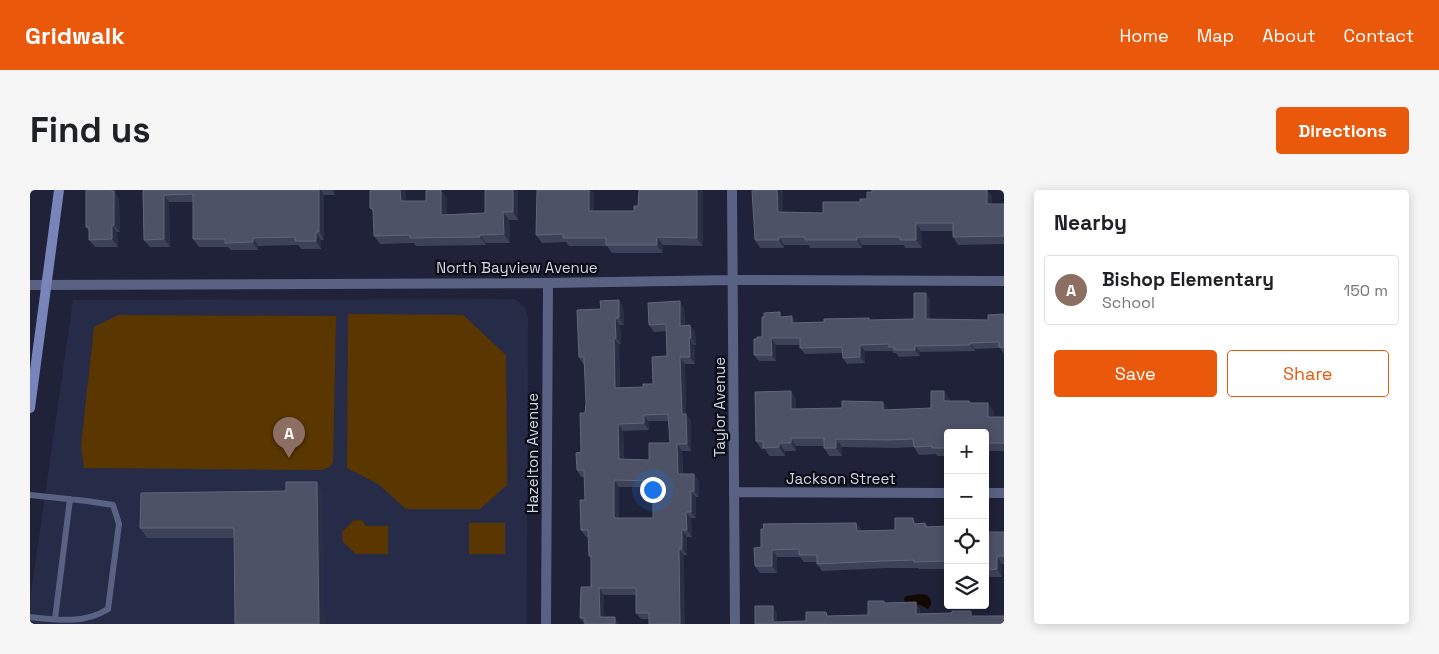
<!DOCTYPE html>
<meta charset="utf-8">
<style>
:root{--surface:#fff;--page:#f6f6f6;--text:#202124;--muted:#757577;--line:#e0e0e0;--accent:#ea580c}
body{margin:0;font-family:"Space Grotesk",sans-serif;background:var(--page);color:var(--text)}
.controls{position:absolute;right:15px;bottom:15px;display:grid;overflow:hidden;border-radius:5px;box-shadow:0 2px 12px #0003}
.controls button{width:45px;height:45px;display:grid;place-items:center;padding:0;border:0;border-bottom:1px solid var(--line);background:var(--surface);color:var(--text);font:25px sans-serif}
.you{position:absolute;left:622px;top:299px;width:18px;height:18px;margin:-12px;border:4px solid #fff;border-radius:50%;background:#1a73e8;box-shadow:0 0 0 8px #1a73e833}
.badge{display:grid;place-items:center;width:32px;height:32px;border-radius:50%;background:var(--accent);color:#fff;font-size:16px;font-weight:700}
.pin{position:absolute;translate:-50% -41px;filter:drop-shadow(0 1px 2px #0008)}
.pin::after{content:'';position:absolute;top:26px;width:18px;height:15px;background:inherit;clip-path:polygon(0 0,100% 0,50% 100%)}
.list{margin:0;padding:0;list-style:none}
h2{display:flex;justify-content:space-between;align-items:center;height:65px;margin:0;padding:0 20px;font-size:21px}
h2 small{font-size:16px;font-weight:400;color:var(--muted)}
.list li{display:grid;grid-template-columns:32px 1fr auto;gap:15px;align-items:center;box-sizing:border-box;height:70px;margin:0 10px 10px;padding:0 10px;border:1px solid var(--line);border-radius:5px}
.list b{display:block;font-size:19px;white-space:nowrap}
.list p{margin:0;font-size:16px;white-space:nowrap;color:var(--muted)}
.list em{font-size:16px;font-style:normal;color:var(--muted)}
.actions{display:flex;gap:10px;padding:15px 20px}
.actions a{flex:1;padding:11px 0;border:1px solid var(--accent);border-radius:5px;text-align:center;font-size:18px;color:var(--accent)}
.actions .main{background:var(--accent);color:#fff}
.icon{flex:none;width:28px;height:28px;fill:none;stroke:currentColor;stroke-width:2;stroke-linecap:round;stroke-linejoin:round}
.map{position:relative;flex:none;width:974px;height:434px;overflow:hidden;border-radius:5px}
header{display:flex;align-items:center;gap:30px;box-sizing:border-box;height:70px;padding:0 25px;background:var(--accent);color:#fff}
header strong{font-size:24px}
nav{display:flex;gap:28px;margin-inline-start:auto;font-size:18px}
.intro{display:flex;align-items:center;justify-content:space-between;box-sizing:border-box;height:120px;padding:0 30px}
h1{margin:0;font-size:35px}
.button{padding:12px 22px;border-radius:5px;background:var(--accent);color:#fff;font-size:18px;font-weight:700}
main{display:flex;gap:30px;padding:0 30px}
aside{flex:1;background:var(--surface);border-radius:5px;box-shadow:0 2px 12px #0003}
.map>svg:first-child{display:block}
</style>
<header>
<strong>Gridwalk</strong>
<nav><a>Home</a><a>Map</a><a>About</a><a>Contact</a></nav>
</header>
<div class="intro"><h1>Find us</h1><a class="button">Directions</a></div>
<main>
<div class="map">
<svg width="974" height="434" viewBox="0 0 974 434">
<rect width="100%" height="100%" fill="#1f2238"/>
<path fill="#262b47" d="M485 109 494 116 498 128 497 434H0V409L43 110Z"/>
<path fill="#5a3700" d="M318 124 433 125 476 165 477 295 450 319H376L348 294 317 278Z
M88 125 306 126 303 272 300 277 292 280 54 278 51 256 64 137Z
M332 330 336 336H358V364H326L313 352 312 342 323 331Z
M439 333H475V364H439Z"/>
<path fill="#110902" d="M891 404 897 405 901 410V414L898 419 890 415 881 416 875 414 874 408 876 406Z"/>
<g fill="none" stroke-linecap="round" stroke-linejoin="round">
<path stroke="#5a6284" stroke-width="6" d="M0 305 57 311 83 315 89 334 78 419C55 434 27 430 0 427
M25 429 40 309"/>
<path stroke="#5a6284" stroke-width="10" d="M702 0 705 434
M0 95 518 93 703 90 974 91
M705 302 918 303
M955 303H974
M516 434 518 93"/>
<path stroke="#7984bb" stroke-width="10" d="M0 218 29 0"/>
</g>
<path fill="#3d4258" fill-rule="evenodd" d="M56 0H86V5L89 9 90 42H87L88 57H65L59 50V41L56 37Z
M113 0H305V5H294V50H291V59H271L268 55 228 56V60H201L198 57H169L163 49V12H139L140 57H120L114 50Z
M340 0H376V11H396L411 0 417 8V25L455 23V0H488V30H479L480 53H456V55L386 56 384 53 350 54 344 46V24L340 18Z
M673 0V56L633 55V63H582L577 56H539L536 52 512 53 506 45 564 3V21H604L608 16Z
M728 0H753V22L793 23 830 12 837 9 842 2V0H957L962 7V14H974V54L928 55 923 47V41H891L892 58H875L874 55H832V58H780L779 55H754V58H730L725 50Z
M900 109V129L958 130 974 124V164L970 158 945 159V161L890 162V166L869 167 866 163H863L862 161H835V173L817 174 813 168V163L775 164 770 158V155H746V171H729L724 165 727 149 732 147 753 127 767 133 794 132 839 128 840 130 884 129Z
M589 110 593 117 594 135H590L591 154H589L590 198 613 197 623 194 637 166V141L624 142 619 135 654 118 655 135H660L665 142 666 155H664L665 174H655L656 224 661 231V261H652L653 284 669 291V307H666V328H661L662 347H657V365H654L619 429H611L606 423V405H574V427L589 434H554L550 428 561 397V368L559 366 558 347H556L551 340 555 310V287H551L547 280 551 262 556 213 554 174H553L549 167 571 119ZM618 231H639L640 253 619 270 594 269 593 241 619 240ZM589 297H623V328H589Z
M761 201 766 210V219L812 218 853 212 858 220 901 218 920 209V211H939L941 213 964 221V227H974V261H955V243H918V266H907L906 264 889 265 884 257 864 258 812 257V266H799L794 258V256H766V261H755V266H739L735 259H731L726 251Z
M293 302 204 348H117L110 338Z
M826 333 832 341 865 340 887 334 895 333 898 337 918 336V379H889L888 378H857L792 381 787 374V372H774L770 367H747V383H730L725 376 731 357Z
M955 342H974V374H972V387H955Z"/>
<path fill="#2a2f45" d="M81 0H86V5L89 9 90 42 84 35Z
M289 0H291L294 5V50L289 42Z
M301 0H305V5Z
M370 0H376V19L371 11Z
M411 0 417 8V33L411 25Z
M483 0H488V30L483 22Z
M559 0H562L564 3V29L559 21Z
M667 0H673V56L667 48Z
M747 0H753V30L748 22Z
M957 0 962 7V22L957 14Z
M134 5 139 12 140 57 134 49Z
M473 22 479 30 480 53 474 44Z
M886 33 891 41 892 58 886 50Z
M82 35 87 42 88 57 82 49Z
M286 42 291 50V59L286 51Z
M450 45 456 53V55L450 47Z
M627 47 633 55V63L627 55Z
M749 47 754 55V58L749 50Z
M827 47 832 55V58L827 50Z
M223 48 228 56V60L223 52Z
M896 103 900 109V136L896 129Z
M589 110 593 117 594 135 589 128Z
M650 111 654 118 655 142 650 136Z
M762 126 767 133H762Z
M585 128 590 135 591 154 586 148Z
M660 135 665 142 666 155 661 148Z
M584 148 589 154 590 205 585 198Z
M659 148 664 155 665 174 660 167Z
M741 148 746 155V171L742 165Z
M940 153 945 159V161L940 155Z
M830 155 835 161V173L830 167Z
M885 156 890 162V166L885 160Z
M650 167 655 174 656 224 661 231V261L657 254 652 224Z
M761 201 766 210V227L761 219Z
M914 201 920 209V220L914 211Z
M853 212 858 221 853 220Z
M958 213 964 221V235L958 227Z
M614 225 618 231 619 240 614 233Z
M588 234 593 241 594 276 589 269Z
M761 248 766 256V261L761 253Z
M806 249 812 257V266L806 258Z
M749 253 755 261V266L749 257Z
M647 254 652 261 653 291 648 284Z
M664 284 669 291V307L664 301Z
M584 290 589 297V332L584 326Z
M287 292 293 302 295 434H289Z
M661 301 666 307V328L661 322Z
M656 322 661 328 662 347 657 340Z
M883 328 888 335 884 334Z
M826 333 832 340V348L827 341Z
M652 340 657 347V365L652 359Z
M649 359 654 365 655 434H650Z
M742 360 747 367V383L742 376Z
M967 366 972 374V387L967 379Z
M569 398 574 405V434L570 427Z
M886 412 890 419V430L886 424Z
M743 416 747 422V434L743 432Z
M585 427 589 434H585Z"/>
<path fill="#4d5267" stroke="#62667b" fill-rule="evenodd" d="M56 0H81V1H84V35H82V49L59 50V37H56Z
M113 0H289V42H286V51H265V47L223 48V52L195 53V49H163V4L134 5V49L114 50Z
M340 0H370L371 11H396V0H411V25L455 23V0H483V22H473L474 44 450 45V47L380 48V45L344 46 343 19 340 18Z
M507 0H559V21H604V16H608L609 0H667V48L627 47V55H576V48H533V44L506 45Z
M728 0H747L748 22 793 23V12H830V9H837V2H842V0H957V14H974V46L923 47V33H886V50H870V47H827V50H775V47H749V50H725L722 1Z
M884 103H896V129L958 130V125L974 124V157H969V152L940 153V155L885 156V160H864V157H859V154L830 155V167L813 168 812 157 770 158V148H741L742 165H724V149H727V147H732V127H734V123L750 122V127L762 126V133L794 132V129L839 128V130L884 129Z
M589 110V128H585L586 148H584L585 198 613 197V194H623L622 167 637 166 636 134 619 135 618 113 650 111V136L660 135 661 148H659L660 167H650L652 224H656L657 254H647L648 284H664V301H661V322H656L657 340H652V359H649L650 434H619V423H606V398H569L570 427H585V434H555V428H550L551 397H561V366H559L558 340H551L550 310H555L554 280H547L546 263 551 262 550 223H555L556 213 554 167H549L547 120 571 119 570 111ZM638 224 640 253H619V270L589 269 588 234 614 233V225ZM584 290 623 291V328H585L584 326Z
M761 201V219L812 218V211L853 212V220L901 218V201H914V211H939V213H958V227H974V253H955V243H918V258H902V256L884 257 883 249 858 250 806 249V258H794V248H761V253H749V257L733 258V251H726L725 202Z
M256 292H287L289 434H205L204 338H110L111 303 256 301Z
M865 328H883L884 334 895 333V337L918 336V371L884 372V370L852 371 787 374V365H769V359L742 360V376H725L724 358 731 357V339H734L733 334 826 333 827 341 865 340Z
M955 342H974V366H967V379L955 380Z
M838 411H854V413L886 412V424L922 423V421H941V426H974V434H725V416H743V432L776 431V422H796L797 426 838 425Z"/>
<g text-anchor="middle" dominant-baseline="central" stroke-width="4.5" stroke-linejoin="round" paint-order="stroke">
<g font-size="15" fill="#d1d4e3" stroke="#0b0d16">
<text x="487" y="77">North Bayview Avenue</text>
<text transform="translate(689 217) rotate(-90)">Taylor Avenue</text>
<text transform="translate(502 263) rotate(-90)">Hazelton Avenue</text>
<text x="811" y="288">Jackson Street</text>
</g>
</g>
</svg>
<div class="controls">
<button>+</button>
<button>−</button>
<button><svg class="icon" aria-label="locate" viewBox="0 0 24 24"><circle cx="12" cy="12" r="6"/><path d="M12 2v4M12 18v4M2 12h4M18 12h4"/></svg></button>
<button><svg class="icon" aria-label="layers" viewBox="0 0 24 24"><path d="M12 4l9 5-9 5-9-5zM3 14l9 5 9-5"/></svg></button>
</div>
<div class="you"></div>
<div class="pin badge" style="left:259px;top:268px;background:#8d6e63">A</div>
</div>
<aside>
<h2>Nearby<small></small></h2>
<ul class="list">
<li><span class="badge" style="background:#8d6e63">A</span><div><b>Bishop Elementary</b><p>School</p></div><em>150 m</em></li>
</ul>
<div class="actions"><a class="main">Save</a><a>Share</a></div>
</aside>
</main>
